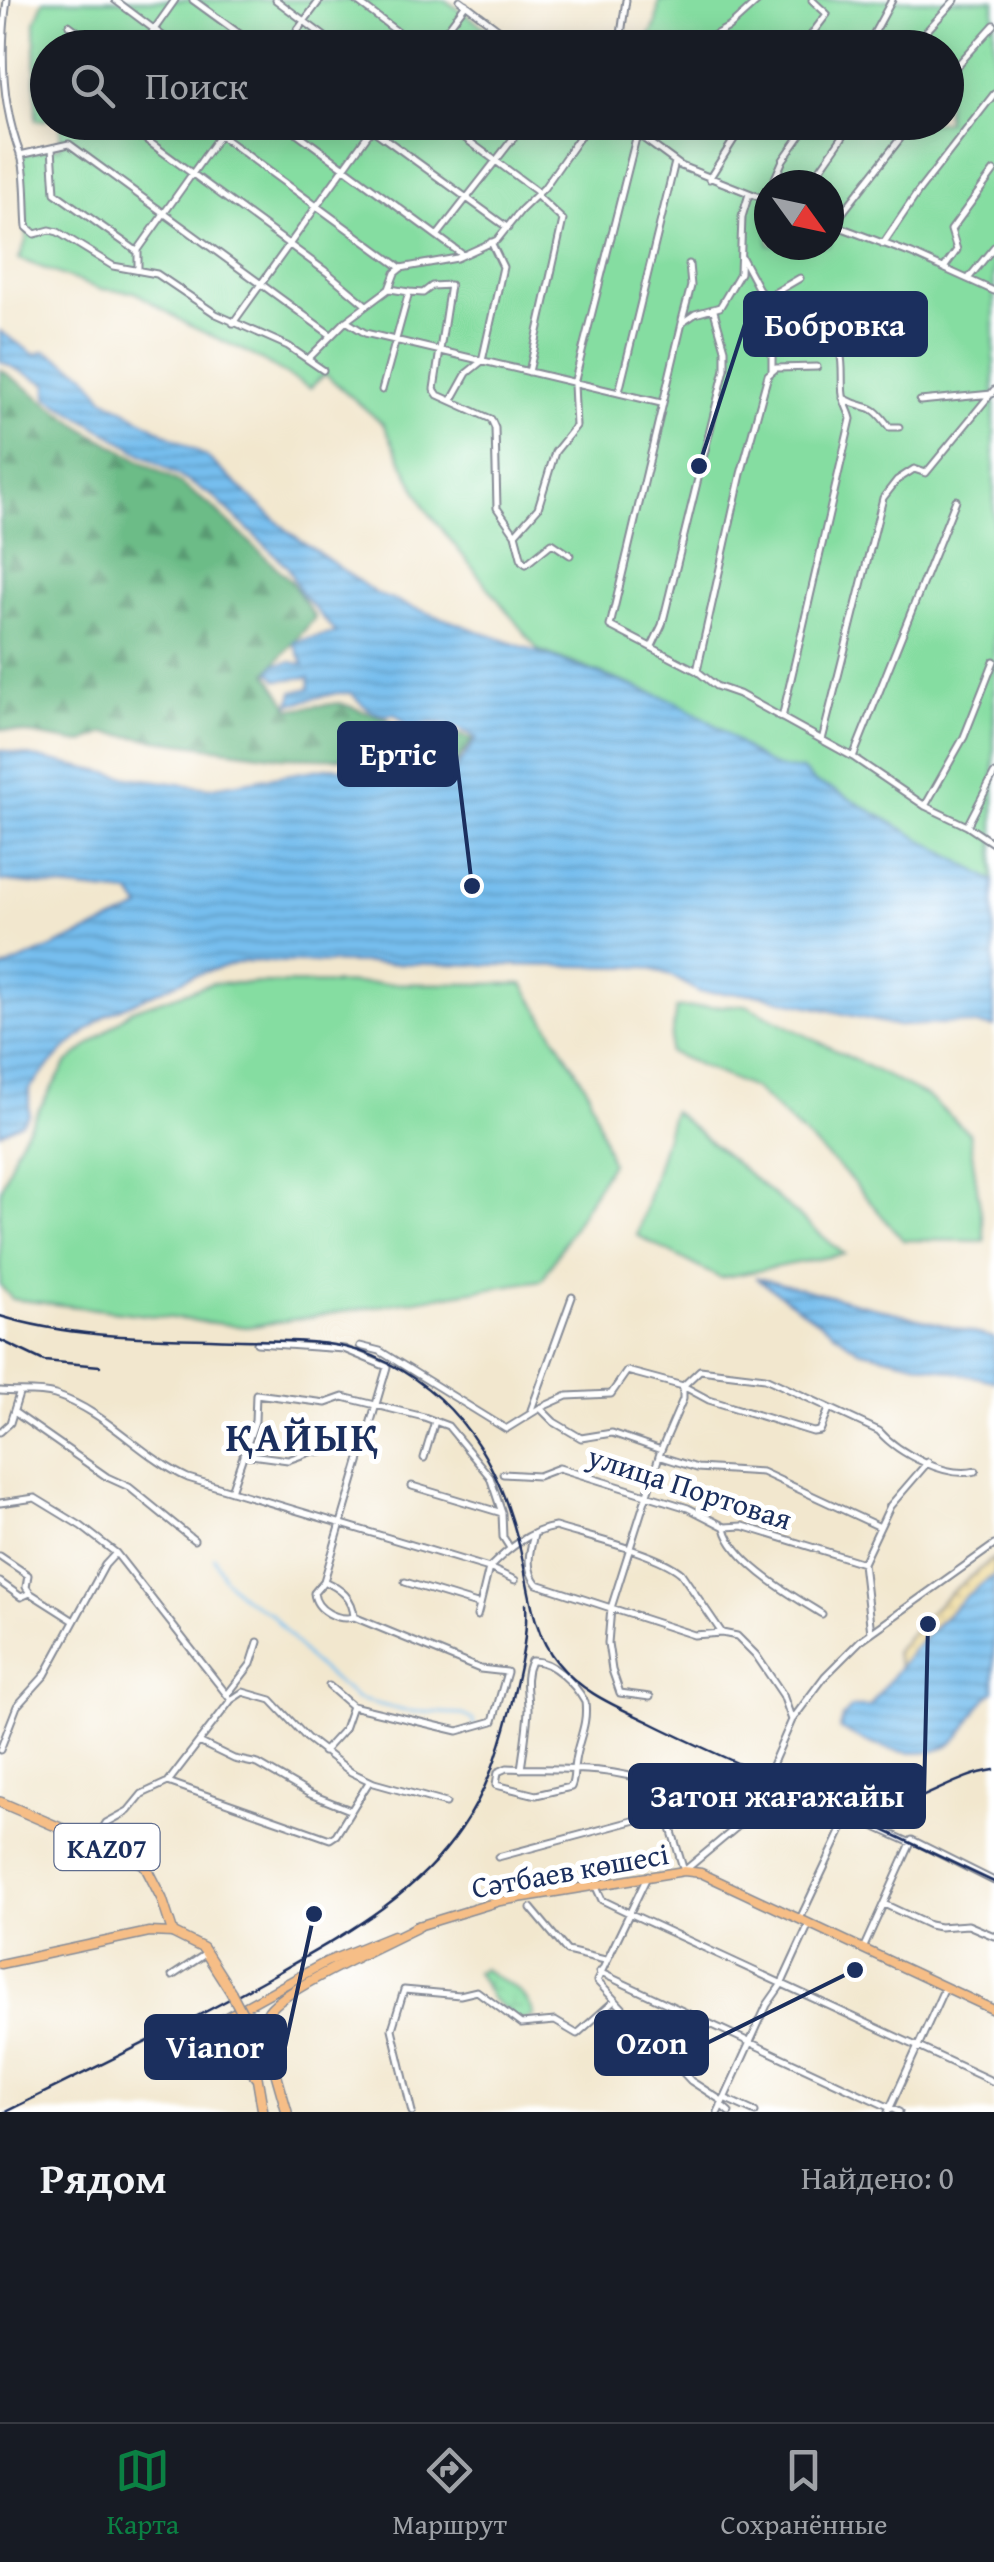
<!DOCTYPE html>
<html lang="ru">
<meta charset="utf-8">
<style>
:root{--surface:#171b24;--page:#242831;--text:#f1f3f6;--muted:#9ea1a6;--line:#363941;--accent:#0b8043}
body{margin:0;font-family:"Gentium Book Plus",serif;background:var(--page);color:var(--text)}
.compass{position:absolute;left:754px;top:170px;width:90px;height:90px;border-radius:50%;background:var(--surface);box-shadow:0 5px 25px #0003;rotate:123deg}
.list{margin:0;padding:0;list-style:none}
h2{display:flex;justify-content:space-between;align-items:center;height:130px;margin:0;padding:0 40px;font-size:42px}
h2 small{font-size:32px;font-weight:400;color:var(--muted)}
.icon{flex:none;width:55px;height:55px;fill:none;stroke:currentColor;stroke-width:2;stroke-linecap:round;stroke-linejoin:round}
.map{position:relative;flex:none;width:994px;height:2112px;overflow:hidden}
.search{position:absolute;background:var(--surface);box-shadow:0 5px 25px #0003;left:30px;right:30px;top:30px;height:110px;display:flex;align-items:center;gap:25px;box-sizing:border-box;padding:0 35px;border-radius:55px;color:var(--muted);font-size:38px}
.sheet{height:310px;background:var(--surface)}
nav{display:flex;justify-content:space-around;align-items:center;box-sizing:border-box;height:140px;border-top:2px solid var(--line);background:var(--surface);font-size:28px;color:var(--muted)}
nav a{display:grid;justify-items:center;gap:5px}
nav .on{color:var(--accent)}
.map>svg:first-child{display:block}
</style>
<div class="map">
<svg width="994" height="2112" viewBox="0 0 994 2112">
<defs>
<pattern id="forest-firs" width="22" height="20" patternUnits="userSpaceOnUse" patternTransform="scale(2.5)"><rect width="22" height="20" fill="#6cbc87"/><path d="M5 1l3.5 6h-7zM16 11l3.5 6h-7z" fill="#589972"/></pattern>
<pattern id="wetland-marsh" width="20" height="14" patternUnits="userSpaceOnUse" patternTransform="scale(2.5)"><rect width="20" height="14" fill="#85dda1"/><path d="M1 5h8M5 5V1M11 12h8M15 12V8" fill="none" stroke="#72be8d"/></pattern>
<pattern id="sand-dots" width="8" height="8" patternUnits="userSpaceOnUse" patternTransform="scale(2.5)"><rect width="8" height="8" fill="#eeda9e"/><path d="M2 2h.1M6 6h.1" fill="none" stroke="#ccbb8a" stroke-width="1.8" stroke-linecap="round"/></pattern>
<pattern id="water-rules" width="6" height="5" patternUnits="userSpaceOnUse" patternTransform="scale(2.5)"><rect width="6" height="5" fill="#76beee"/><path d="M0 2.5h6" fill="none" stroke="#609bc4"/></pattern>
</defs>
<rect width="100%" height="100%" fill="#fff"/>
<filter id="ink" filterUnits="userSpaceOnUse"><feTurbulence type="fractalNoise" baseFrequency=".01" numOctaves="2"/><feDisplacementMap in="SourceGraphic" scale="20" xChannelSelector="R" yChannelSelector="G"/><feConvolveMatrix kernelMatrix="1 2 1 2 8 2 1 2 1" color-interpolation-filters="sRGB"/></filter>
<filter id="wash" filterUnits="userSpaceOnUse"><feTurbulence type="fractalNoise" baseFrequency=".0048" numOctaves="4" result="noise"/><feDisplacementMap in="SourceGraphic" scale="40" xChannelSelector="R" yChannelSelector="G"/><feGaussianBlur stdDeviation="2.25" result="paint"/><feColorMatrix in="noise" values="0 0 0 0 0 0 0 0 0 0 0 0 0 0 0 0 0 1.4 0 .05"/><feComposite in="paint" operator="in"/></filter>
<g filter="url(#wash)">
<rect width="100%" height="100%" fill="#f2e7ce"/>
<path fill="#85dda1" stroke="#508680" stroke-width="2.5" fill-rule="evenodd" d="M44 0H445L513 47 48 48 47 120H36L35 22Z
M659 0H994V881L834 790 815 783 802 770 783 771 755 759 720 728 676 702 538 650 426 509 383 424 325 374 310 388 245 351 190 326 135 292 99 289 19 259 27 239 21 154 60 147 61 123 946 122V48L644 47 656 24ZM769 185H829V245H769Z
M213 983 523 984 588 1090 611 1163 542 1280 247 1327 12 1299 0 1285V1191L17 1146 66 1064 132 1010Z
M746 1005 928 1097 969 1133 985 1241 903 1240 845 1173 755 1089 669 1052 676 1008Z
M673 1111 844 1254 720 1278 637 1235Z"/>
<path fill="url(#forest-firs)" stroke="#447672" stroke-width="2.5" d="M0 369 84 429 175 480 211 506 290 580 315 618 267 673 291 709 340 703 386 719 409 733 439 729 473 739 445 778 359 759 282 757 105 733 81 743 0 729Z"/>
<path fill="url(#wetland-marsh)" stroke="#508680" stroke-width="2.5" d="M483 1969C502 1981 530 1993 534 2016L519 2021 491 1998 476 1972Z"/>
<path fill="url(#sand-dots)" stroke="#84847e" stroke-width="2.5" d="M994 1558V1575C959 1601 925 1631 900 1668L895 1653C922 1615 957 1586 994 1558Z"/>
<path fill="url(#water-rules)" stroke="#4876a6" stroke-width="2.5" d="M0 331 35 355 45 351 86 374 104 398 208 458 289 532 378 595 676 702C690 711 705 718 718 727 747 747 763 772 802 770L815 783 834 790 994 881V1027L958 1023 898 1026 756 994 699 992 668 974 643 967 244 961 191 976 106 1015 63 1051 29 1089V1114L22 1122 0 1133V970C47 950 94 929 141 909L131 894 0 881V750L122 776 208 788 333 767 398 777 434 778 445 785 477 738C456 726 433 716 411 729L395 714C376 718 364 707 351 693H336L290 704 293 692 310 688 309 677 278 680 270 672 275 665 292 662 304 665 293 642 336 633 301 593 287 566 214 497 47 397V384L0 361Z
M755 1277 994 1338V1381L859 1350Z
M994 1575V1691C978 1703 973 1720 960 1735 931 1769 872 1747 840 1729L843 1717 852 1707H869L914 1648 966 1596Z"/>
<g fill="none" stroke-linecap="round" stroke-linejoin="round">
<path stroke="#76beee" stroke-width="2.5" d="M214 1557 224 1578 241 1596 271 1614 309 1659 357 1699 405 1711 462 1714 473 1720 474 1727"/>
</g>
</g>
<g filter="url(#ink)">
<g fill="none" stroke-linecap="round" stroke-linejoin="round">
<defs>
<path id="minor" d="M7 0C0 52 2 107 21 156 27 173 25 208 27 227L35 234 50 230 58 232 113 266 157 274 216 314 288 346 323 370
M115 0 179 48
M193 0 259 48
M276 0 340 48
M355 0 419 48
M460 0 523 48
M69 25 100 48
M141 48 175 0
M284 48 320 0
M433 48 466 4
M619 48 626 0
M698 48 700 43 729 27 759 0
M801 48 827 14 812 0
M866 48 892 0
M911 48 955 0
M946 78 994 25
M122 122 328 273 366 305
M202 122 401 268
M282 122 463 255
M362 122 508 228
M443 122 539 193
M621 122 681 166 769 201
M52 148 55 193 138 252
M20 155 69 144 331 335
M709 179 745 122
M772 185 783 160 810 122
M809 185 853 122
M749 194 742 217 740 273 720 307 695 314 682 323 610 626 697 671 716 686 739 694 853 757
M829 223 912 254 994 291
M833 225 913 122
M437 236 526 122
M883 244 918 192 994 94
M742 258 764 299 800 278
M944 268 957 250 951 230 994 171
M138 269V250L229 122
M968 279 994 247
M409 292 423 293 432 286 450 285 434 389 438 395 491 419 495 428 497 508 515 534 522 561 526 564 552 543 570 555
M761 301 772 334V371
M682 320 691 286 689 264
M346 321 365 333 661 403
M233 323 377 122
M308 359 346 321 389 289 395 273 401 268 457 258 497 240 521 210 544 188 590 122
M529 372 563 220 537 196
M382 390 409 292 390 289
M619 392 675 162
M843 398C870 413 869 399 889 427H899
M452 400 467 373 482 361 503 267 491 242
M920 401 992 394
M956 500 853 757 925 806 967 826 994 844
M515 534 538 508 555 452 576 426 574 384 637 134 648 122
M652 646 662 625 725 369V349L714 311
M697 671 741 474 768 375 776 368 817 367
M782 718 851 419C849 410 844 404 843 395 840 374 848 348 827 334
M822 740 883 498 897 480 914 469 926 473 994 390
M925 806 964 737 994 661
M967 826 994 774
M257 1343 344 1349 387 1367 324 1581
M360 1346 380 1351 506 1429 540 1408 567 1396 611 1394 627 1371 683 1386 700 1370 765 1378 879 1431C898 1453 947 1479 976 1471
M0 1391C17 1393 39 1390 55 1395 106 1411 141 1457 188 1478L489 1568C507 1550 529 1531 555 1527 587 1537 658 1553 681 1573L722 1633
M540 1408 554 1422 581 1438 612 1433 661 1450
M531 1410 572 1297
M14 1412 107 1477 129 1487 194 1540
M0 1432 10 1423 19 1394
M243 1454 288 1460 313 1451 322 1452
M659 1456 697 1468 762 1472 880 1527
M424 1458 435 1421
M503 1474 538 1476 559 1468 688 1508 725 1527 743 1526 863 1563
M412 1486 502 1513
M231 1491 255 1421 256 1394 326 1403 343 1397 424 1417 448 1426 490 1477 502 1513 503 1537 510 1548
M0 1503 35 1498 81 1526 116 1553 231 1700 243 1692 271 1700 307 1738 351 1772 374 1783 446 1803
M725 1528C734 1563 793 1596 822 1614
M534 1535C529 1552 525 1569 537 1584L694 1635 722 1633 737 1636 756 1655 783 1695 792 1720
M0 1556 28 1575 26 1587 30 1593 74 1621
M324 1581C341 1589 353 1598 354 1617 338 1621 316 1611 314 1593Z
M0 1582 21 1597 30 1593
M405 1582 480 1605 489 1568 515 1580
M477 1616 480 1605
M871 1633 863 1563 890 1506 928 1462
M329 1686 352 1706 458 1731 493 1721 507 1672 480 1669 354 1617
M227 1695 251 1664 258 1642
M650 1697 620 1693 612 1670 608 1643 611 1608 661 1450 683 1399V1386L709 1400 813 1432 820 1431 829 1409
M199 1742 234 1759 258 1764 310 1794 350 1810
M0 1750 17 1706 45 1675 105 1565 116 1553
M323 1752 344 1729 352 1706
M521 1769C524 1749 527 1729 528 1710 528 1692 523 1678 531 1661 552 1659 575 1684 585 1702 588 1725 578 1740 575 1761 573 1771 575 1778 571 1787L536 1795 496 1785 498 1772 507 1768C553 1770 608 1765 651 1783L666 1812 684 1871 749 1817 792 1720 825 1676 861 1640 994 1545
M168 1782 330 1839 336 1835 369 1782
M95 1842 106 1823 128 1811 142 1794 168 1782 231 1700
M498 1857 666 1812 712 1794 748 1793 759 1799
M648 1875 597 1981 691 2081 722 2101
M596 1887 602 1900 629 1913 994 2082
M884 1904 929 1925 939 1927 968 1925 994 1936
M531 1908 567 1951 605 1960
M800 1919 849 1815 911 1843 912 1840 994 1881
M863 1949 911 1843
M599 1972 899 2112
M172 1976 207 1953
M724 2098 755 2112
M721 2105 729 2112
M412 2112 392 2029 404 1990 460 1995 477 1991 521 2024 555 2021 577 2034 614 2001
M718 2112 767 2005 781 1985 809 1924
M888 2112 945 1987"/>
<path id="major" d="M415 1927 500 1901 684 1871 701 1873 994 2010
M0 1964 149 1932 173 1933
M224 2063 245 2047 250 2035
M255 2077C241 2057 219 2070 202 2057L198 2043 210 2026 326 1962 393 1935"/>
<path id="highway" d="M0 1802 144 1864 162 1899 173 1933 203 1948 231 1992
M243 2015 271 2056 287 2112
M249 2030 263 2112
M271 2056C266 2042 260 2025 269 2011 285 1988 389 1942 419 1926"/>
</defs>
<use href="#minor" stroke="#868b96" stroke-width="9"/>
<use href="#major" stroke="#868b96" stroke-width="11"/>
<use href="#highway" stroke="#868b96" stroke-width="12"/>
<use href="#minor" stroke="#fff" stroke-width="5"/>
<use href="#major" stroke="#f6be87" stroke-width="8"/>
<use href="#highway" stroke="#f6be87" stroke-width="9"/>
<path stroke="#1b2f5e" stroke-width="2.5" d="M0 1316C78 1340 159 1337 240 1340 291 1341 341 1338 388 1363 469 1405 505 1477 523 1562 530 1595 534 1635 557 1662 582 1693 616 1706 651 1723 705 1750 761 1773 816 1798 851 1808 884 1812 919 1798 944 1788 966 1774 994 1770
M0 1340 44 1361 100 1366
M843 1811 994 1882
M5 2112C96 2067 188 2023 277 1973 345 1934 416 1896 461 1829 486 1793 499 1752 510 1710 518 1675 528 1641 526 1604"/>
<defs>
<path id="highway-bridge" d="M231 1992 243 2015"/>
</defs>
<use href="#highway-bridge" stroke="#868b96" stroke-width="12" stroke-linecap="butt"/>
<use href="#highway-bridge" stroke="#f6be87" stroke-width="9"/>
</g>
</g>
<g text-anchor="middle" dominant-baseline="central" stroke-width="10" stroke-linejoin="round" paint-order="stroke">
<rect fill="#fff" stroke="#5f6d8e" stroke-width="2.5" x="54.5" y="1824" width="105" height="46" rx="8"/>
<g font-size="28" font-weight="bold" fill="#1b2f5e">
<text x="107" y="1847">KAZ07</text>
</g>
<g font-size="30" fill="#1b2f5e" stroke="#fff">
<text transform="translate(690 1487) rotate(18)">улица Портовая</text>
<text transform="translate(570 1870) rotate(-10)">Сәтбаев көшесі</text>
</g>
<g font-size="40" font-weight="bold" letter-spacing="2.5" fill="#1b2f5e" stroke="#fff">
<text x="303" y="1436">ҚАЙЫҚ</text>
</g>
</g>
<path fill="none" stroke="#1b2f5e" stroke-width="4" d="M699 466L745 324M472 886L456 754M928 1624L924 1796M855 1970L707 2043M314 1914L285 2047"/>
<g fill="#1b2f5e" stroke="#fff" stroke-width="4">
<circle cx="699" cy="466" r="10"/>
<circle cx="472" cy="886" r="10"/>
<circle cx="928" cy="1624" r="10"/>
<circle cx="855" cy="1970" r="10"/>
<circle cx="314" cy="1914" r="10"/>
</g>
<g fill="#1b2f5e" stroke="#1b2f5e" stroke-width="4">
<rect x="745" y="293" width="181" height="62" rx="10"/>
<rect x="339" y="723" width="117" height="62" rx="10"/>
<rect x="630" y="1765" width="294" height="62" rx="10"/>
<rect x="596" y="2012" width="111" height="62" rx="10"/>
<rect x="146" y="2016" width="139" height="62" rx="10"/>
</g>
<g font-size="32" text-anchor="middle" font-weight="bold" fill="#fff">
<text x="835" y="336">Бобровка</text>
<text x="398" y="765">Ертіс</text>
<text x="777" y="1807">Затон жағажайы</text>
<text x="652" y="2054">Ozon</text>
<text x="215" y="2058">Vianor</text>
</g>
</svg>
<svg class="compass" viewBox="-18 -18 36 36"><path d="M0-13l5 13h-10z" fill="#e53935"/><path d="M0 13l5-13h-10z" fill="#9ea1a6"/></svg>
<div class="search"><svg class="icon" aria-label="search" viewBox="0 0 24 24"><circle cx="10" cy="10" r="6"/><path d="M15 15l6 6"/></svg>Поиск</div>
</div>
<section class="sheet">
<h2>Рядом<small>Найдено: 0</small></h2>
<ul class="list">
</ul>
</section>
<nav>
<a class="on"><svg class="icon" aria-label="map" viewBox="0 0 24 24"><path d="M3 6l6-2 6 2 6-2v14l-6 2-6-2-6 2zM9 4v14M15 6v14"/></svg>Карта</a>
<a><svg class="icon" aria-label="directions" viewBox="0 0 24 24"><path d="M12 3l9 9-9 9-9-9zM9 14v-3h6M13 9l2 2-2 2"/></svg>Маршрут</a>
<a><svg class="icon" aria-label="saved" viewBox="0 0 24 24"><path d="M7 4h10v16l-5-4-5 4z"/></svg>Сохранённые</a>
</nav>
